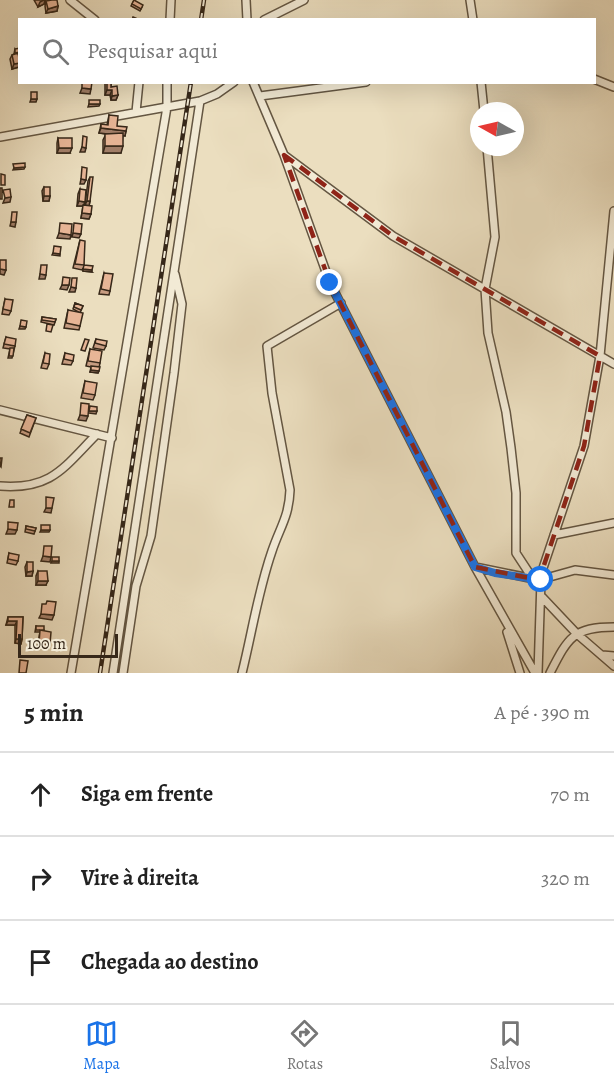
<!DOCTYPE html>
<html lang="pt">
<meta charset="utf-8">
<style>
:root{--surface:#fff;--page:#f6f6f6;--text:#222;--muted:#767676;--line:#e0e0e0;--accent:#1a73e8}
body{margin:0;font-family:Alegreya,serif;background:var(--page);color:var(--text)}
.compass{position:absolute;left:470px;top:102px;width:54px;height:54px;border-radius:50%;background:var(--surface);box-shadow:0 6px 24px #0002;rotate:278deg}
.scale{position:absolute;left:18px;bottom:15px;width:100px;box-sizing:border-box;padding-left:6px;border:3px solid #372819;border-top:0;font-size:16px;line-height:21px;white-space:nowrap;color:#372819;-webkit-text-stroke:4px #f2ead5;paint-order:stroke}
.stop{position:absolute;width:18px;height:18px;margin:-14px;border:4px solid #1a73e8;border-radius:50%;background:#fff}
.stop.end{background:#1a73e8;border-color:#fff;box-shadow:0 2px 6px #0008}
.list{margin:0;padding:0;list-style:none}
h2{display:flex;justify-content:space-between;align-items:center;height:78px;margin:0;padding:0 24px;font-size:26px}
h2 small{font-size:20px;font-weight:400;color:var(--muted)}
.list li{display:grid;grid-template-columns:39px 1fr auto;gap:18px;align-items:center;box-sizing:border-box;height:84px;padding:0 24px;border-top:2px solid var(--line)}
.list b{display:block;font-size:22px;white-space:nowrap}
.list em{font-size:20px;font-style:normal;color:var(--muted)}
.icon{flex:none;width:33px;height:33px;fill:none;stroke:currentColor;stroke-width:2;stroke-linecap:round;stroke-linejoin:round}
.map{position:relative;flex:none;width:614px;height:673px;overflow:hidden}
.search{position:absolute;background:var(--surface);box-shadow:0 6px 24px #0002;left:18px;right:18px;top:18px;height:66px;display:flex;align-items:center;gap:15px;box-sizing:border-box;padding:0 21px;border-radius:0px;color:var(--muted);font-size:22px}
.sheet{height:330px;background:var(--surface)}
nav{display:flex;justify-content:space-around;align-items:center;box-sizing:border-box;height:84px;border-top:2px solid var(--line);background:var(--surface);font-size:16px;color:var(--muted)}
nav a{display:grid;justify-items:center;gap:3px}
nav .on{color:var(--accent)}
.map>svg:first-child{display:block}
</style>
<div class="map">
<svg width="614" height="673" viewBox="0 0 614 673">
<rect width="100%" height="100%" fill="#ebdebf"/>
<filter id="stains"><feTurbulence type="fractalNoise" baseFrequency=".00333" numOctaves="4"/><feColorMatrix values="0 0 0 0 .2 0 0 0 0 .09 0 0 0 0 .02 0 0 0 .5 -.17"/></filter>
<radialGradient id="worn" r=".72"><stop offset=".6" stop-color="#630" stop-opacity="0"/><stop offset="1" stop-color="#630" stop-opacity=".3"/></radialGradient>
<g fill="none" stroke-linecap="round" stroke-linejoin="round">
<defs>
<path id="street" d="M70 0 95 20
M246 0 247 20
M470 0 473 20
M170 20 171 0
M264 20 304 0
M594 79 614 87
M253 82 284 155 393 236 614 364
M481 82 484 111
M260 96 366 82
M136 112 139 82
M0 137 200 101 217 94 234 82
M487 147 495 237 485 289 488 333 506 412 511 448 516 493V553L533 579
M284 155 330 283 475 567 535 673
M0 410 112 438
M0 486C52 490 64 467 97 434
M554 535 614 523
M475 567 539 580 575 570 614 575
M539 580 584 446 600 356 614 211
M542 597 577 634 614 666
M507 632 520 673
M602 655 614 656
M71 673 167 107V82
M113 673 200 101
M123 673 136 586 151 536 174 373 182 304 175 274
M242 673C252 633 258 591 272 551 280 527 289 517 290 490L272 393 267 346 341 303
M538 673 541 580
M550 673C568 638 573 627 614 627"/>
</defs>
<use href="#street" stroke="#645642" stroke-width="10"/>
<use href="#street" stroke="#f2ead5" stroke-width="7"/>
<defs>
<path id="rail" d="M201 20 204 0
M100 673 191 82"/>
</defs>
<use href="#rail" stroke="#372819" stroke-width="4.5"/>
<use href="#rail" stroke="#f2ead5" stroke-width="2" stroke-dasharray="7" stroke-linecap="butt"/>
</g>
<path fill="#c79c81" stroke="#372819" stroke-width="1.5" d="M34 0H45L44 4 38 7Z
M134 0 142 7 140 11 131 6Z
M46 1 58 6 57 11 46 13 45 6Z
M15 49 19 55 20 66 19 67 12 69 10 59 12 55 14 54Z
M105 82H111V87L118 95 116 100H111L110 95H105Z
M109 115 117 126 126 131 125 136 123 135 121 153H103V140L106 134 99 133 100 129 101 124 107 125Z
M58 138 70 153H57V143Z
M90 177V201L89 206 85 205 88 181Z
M44 187 50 196 49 201H43L42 191Z
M80 189 83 205 91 214 89 219 81 218 83 206H77L78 194Z
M80 240 84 265 92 272 83 271V268L82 270 73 268Z
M104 273 110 291 109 295 99 294Z
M5 299 11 311 9 315 2 314Z
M75 303 83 306 80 313 73 309Z
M68 310 80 326 79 330 64 328Z
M42 317 56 319 54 325 41 322Z
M6 337 15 346 12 358H8L10 349 3 348Z
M96 339 106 346 104 350 93 348Z
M90 349 100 363 98 373 90 372 91 367 86 366Z
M45 353 49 364 47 369 41 368Z
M65 353 73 361 71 365 62 364Z
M85 381 95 395 93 400 81 398Z
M27 415 36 418 29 437 20 433Z
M26 526 36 528 34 534 25 532Z
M9 553 18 561 16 565 7 563Z
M27 562 33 571 32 576H26L25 567Z
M38 571 46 585H36V576Z
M8 617H23L22 639 21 644 15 643V625H6Z
M36 626 44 630V631L50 644 48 649 37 648 40 632H35Z"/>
<path fill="#a27f69" stroke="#372819" stroke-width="1.5" d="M44 0H45L44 4 38 7 40 2Z
M58 6 57 11 46 13 48 9Z
M20 63 19 67 12 69 14 64Z
M82 88 91 89 90 94 80 93Z
M107 90H112L110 95H105Z
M118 95 116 100H111L112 96Z
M31 99H37L36 102H30Z
M89 104H100L99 106 88 107Z
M101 128 126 131 125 136 99 133Z
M105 146H123L121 153H103Z
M82 147 86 148 85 152H80Z
M59 148H72L70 153H57Z
M25 167 24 169 13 170 14 168Z
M81 179 86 180 84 184H80Z
M44 196H50L49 201H43Z
M11 197 10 202 3 203 5 198Z
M79 201 85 202 83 206H77Z
M87 201H90L89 206 85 205Z
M82 213 91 214 89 219 81 218Z
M11 222H16L15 227 10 226Z
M59 233 71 235 70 239 57 238Z
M73 233 81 234 79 238 72 237Z
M53 253 60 254V256L52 255Z
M0 269 6 270 4 275 0 274Z
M83 269 92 270V272L83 271Z
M40 274 46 275 45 279H39Z
M62 285H69L67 290 60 289Z
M71 287 76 288 75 292H69Z
M20 326 26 327 25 329H19Z
M91 370 99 371 98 373 90 372Z
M89 411H97L96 414 88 413Z
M80 415 88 416 86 421 78 420Z
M46 508H52L51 513 44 512Z
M8 529 17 530 15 534H6Z
M41 530H50L49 532H40Z
M43 556 51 557 50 562 41 561Z
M52 561H59V563H51Z
M33 571 32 576H26L27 572Z
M38 581H48L46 585H36Z
M41 614 54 615 52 620 39 618Z
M8 621H17L15 625H6Z
M16 639H22L21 644 15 643Z
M39 643 50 644 48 649 37 648Z"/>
<path fill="#e7b596" stroke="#372819" stroke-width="1.5" d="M52 0H57L58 6 48 9 46 1Z
M134 0 143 5 141 9 132 4Z
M133 17 140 20H132Z
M20 48V52L15 53V49Z
M18 53 20 63 14 64 12 55Z
M82 82H92L91 89 82 88Z
M107 82H111V87L117 86 118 95 112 96V90H107Z
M31 92H37V99H31Z
M89 100H100V104H89Z
M109 115 118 116 117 126 127 127 126 131 101 128V124L108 125Z
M123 133V146H105V134Z
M83 136 87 137 86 148 82 147Z
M58 138H72V148H59Z
M25 163V167L14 168 13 164Z
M82 167 87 168 86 180 81 179Z
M1 174 5 175V185H1Z
M90 177H93L90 201H87Z
M44 187H50V196H44Z
M0 188H2V199H0Z
M10 189 11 197 5 198 3 190Z
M80 189 86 190 85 202 79 201Z
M83 205 92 206 91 214 82 213Z
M12 212H17L16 222H11Z
M60 223 72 224 71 235 59 233Z
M74 223 82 224 81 234 73 233Z
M80 240 85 241 84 265 75 264Z
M54 246 61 247 60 254 53 253Z
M0 260H6V270L0 269Z
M41 265H47L46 275 40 274Z
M84 265 93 266 92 270 83 269Z
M104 273 113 274 110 291 101 289Z
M63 277 70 278 69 285H62Z
M72 278H77L76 288 71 287Z
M5 299 13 300 11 311 3 309Z
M75 303 83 306 81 310 74 307Z
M68 310 83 313 80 326 66 323Z
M42 317 56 319 55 322 42 320Z
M21 320 27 321 26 327 20 326Z
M47 324 53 325 51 332 46 331Z
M6 337 16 339 15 346 4 344Z
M85 339 89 340 85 351 81 350Z
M96 339 107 341 106 346 95 343Z
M10 348H14L13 356H9Z
M90 349 102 351 100 363 88 361Z
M45 353 50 354 49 364 43 363Z
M65 353 74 355 73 361 64 359Z
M91 366 100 367 99 371 91 370Z
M85 381 97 383 95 395 83 393Z
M81 403 89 404 88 416 80 415Z
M90 406 97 407V411H89Z
M27 415 36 418 30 433 21 429Z
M0 458H2L1 467 0 466Z
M46 497 54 498 52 508H46Z
M10 500H14V507H9Z
M8 522 18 523 17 530 8 529Z
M41 525H50V530H41Z
M26 526 36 528 35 531 26 529Z
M44 546H52L51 557 43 556Z
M9 553 19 555 18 561 8 559Z
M52 557H59V561H52Z
M27 562H33V571L27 572Z
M38 571H47L48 581H38Z
M47 601 56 602 54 615 41 614 42 604H46Z
M8 617H23L22 639H16L17 621H8Z
M36 626H44V630H36Z
M40 630 51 632 50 644 39 643Z
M20 660 28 661 26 673H19Z"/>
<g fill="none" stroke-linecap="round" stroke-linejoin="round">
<path stroke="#1a73e8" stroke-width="8" d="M330 283 475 567 495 573 541 580"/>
</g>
<path fill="none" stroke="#8f2418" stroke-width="4.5" stroke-dasharray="12 8" stroke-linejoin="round" d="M284 155 393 236 600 356 584 446 539 580 475 567 330 283Z"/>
<rect width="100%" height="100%" filter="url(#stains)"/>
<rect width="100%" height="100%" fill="url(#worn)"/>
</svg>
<svg class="compass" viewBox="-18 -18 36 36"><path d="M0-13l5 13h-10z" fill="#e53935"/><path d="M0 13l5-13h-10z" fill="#767676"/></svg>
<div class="scale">100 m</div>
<div class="stop" style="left:541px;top:580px"></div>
<div class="stop end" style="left:330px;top:283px"></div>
<div class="search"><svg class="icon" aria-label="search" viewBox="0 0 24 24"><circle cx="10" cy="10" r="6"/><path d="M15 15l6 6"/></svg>Pesquisar aqui</div>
</div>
<section class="sheet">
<h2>5 min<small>A pé · 390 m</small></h2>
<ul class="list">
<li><svg class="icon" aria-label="ahead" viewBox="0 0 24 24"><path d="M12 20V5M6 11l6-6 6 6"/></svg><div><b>Siga em frente</b></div><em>70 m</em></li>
<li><svg class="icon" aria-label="right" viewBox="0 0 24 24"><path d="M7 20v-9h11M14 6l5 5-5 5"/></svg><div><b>Vire à direita</b></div><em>320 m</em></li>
<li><svg class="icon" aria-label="arrive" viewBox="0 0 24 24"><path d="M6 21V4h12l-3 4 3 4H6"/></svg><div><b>Chegada ao destino</b></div></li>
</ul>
</section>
<nav>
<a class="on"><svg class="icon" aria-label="map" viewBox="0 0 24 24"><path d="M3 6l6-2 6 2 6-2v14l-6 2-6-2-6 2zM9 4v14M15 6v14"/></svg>Mapa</a>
<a><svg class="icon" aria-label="directions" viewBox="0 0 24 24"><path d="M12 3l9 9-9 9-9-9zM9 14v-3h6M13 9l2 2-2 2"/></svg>Rotas</a>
<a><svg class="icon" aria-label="saved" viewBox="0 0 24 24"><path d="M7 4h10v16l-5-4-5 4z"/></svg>Salvos</a>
</nav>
